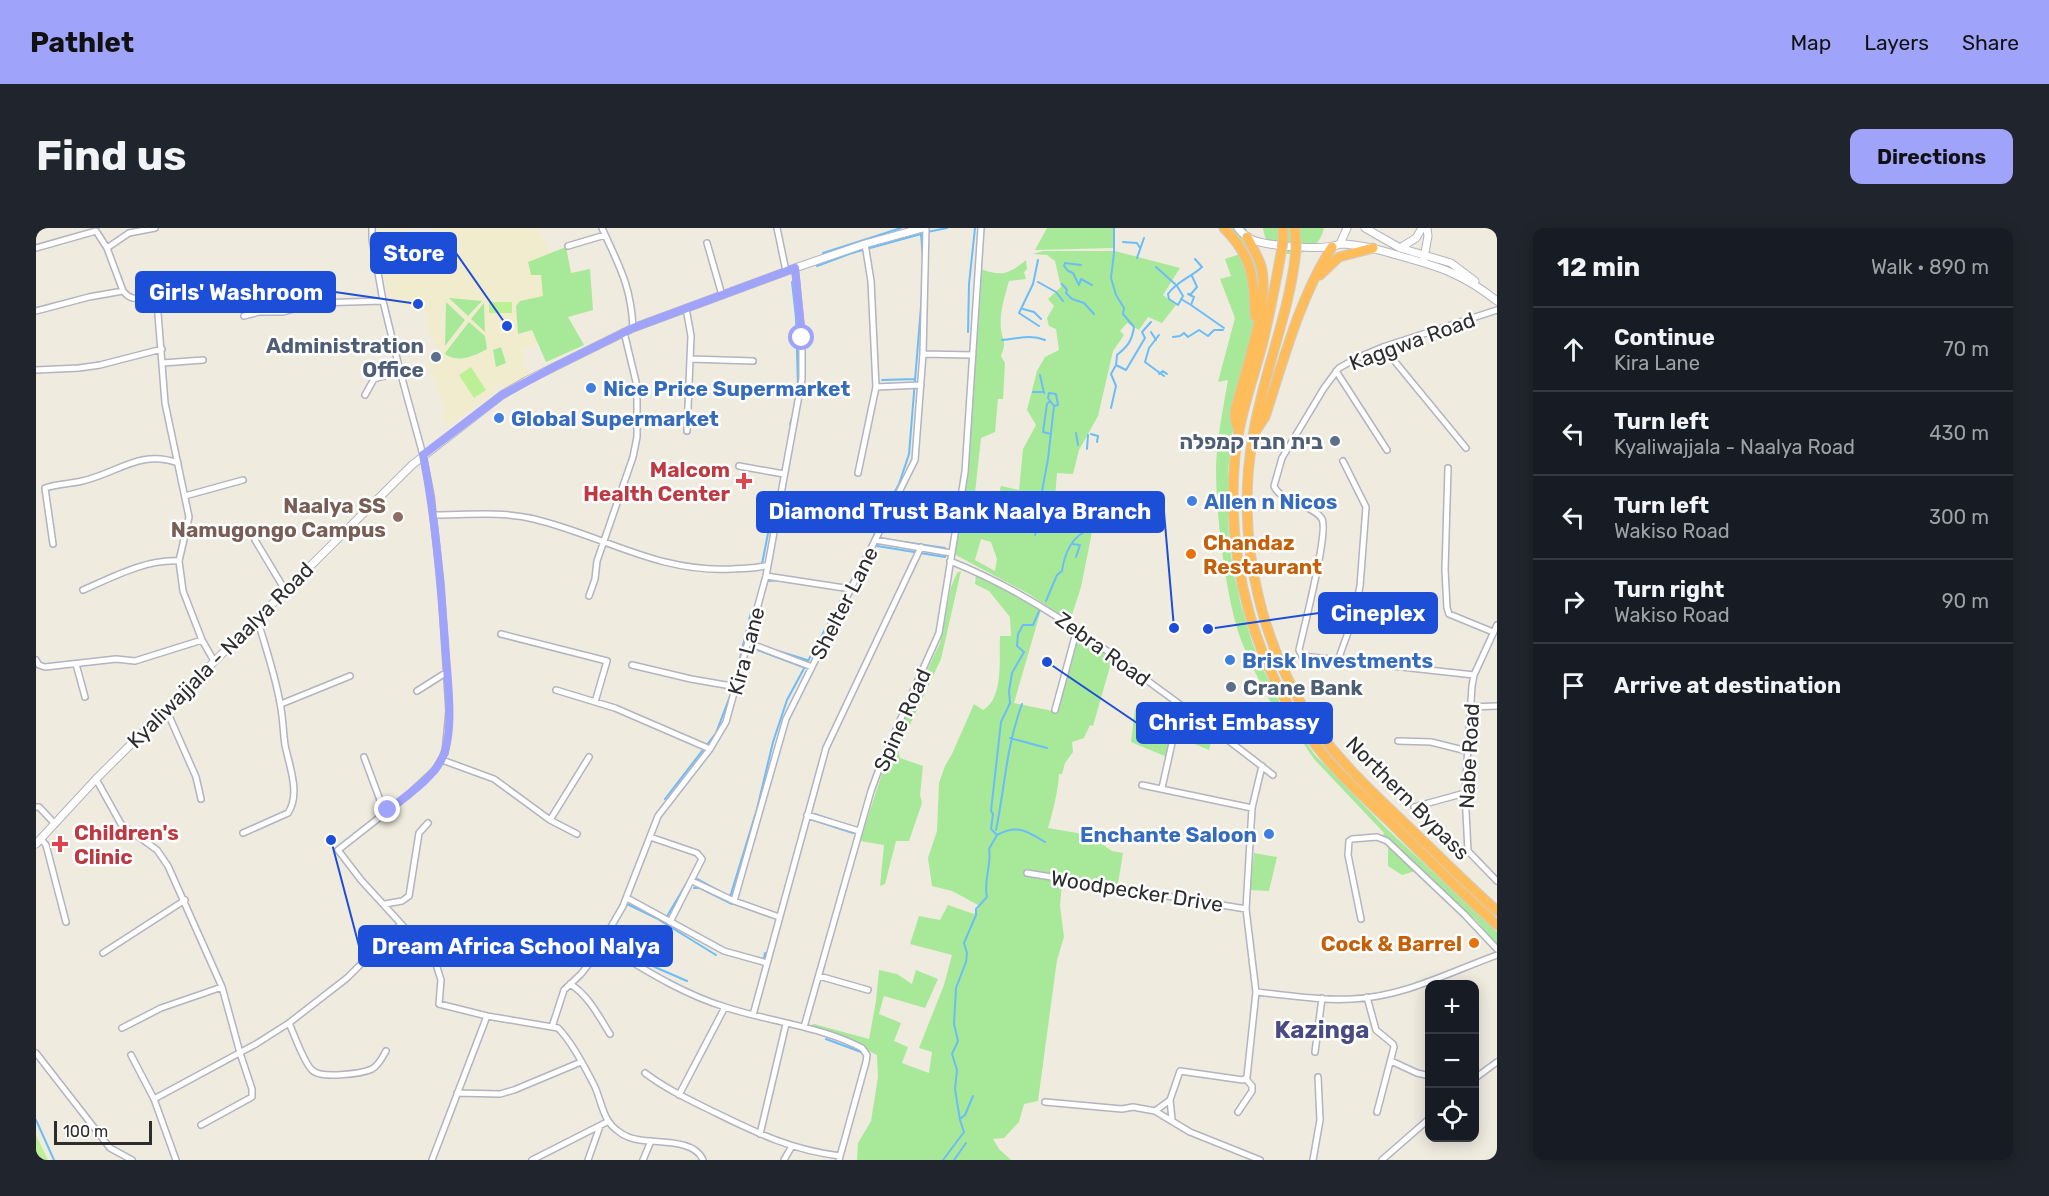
<!DOCTYPE html>
<meta charset="utf-8">
<style>
:root{--surface:#171b24;--page:#20242c;--text:#f1f3f6;--muted:#9ea1a6;--line:#363941;--accent:#a0a3fa}
body{margin:0;font-family:Rubik,"Noto Sans Hebrew",sans-serif;background:var(--page);color:var(--text)}
.controls{position:absolute;right:18px;bottom:18px;display:grid;overflow:hidden;border-radius:12px;box-shadow:0 3px 15px #0003}
.controls button{width:54px;height:54px;display:grid;place-items:center;padding:0;border:0;border-bottom:2px solid var(--line);background:var(--surface);color:var(--text);font:30px sans-serif}
.scale{position:absolute;left:18px;bottom:15px;width:98px;box-sizing:border-box;padding-left:6px;border:3px solid #2d2d2d;border-top:0;font-size:16px;line-height:21px;white-space:nowrap;color:#2d2d2d;-webkit-text-stroke:4px #fff;paint-order:stroke}
.stop{position:absolute;width:18px;height:18px;margin:-14px;border:4px solid #a0a3fa;border-radius:50%;background:#fff}
.stop.end{background:#a0a3fa;border-color:#fff;box-shadow:0 2px 6px #0008}
.list{margin:0;padding:0;list-style:none}
h2{display:flex;justify-content:space-between;align-items:center;height:78px;margin:0;padding:0 24px;font-size:26px}
h2 small{font-size:20px;font-weight:400;color:var(--muted)}
.list li{display:grid;grid-template-columns:39px 1fr auto;gap:18px;align-items:center;box-sizing:border-box;height:84px;padding:0 24px;border-top:2px solid var(--line)}
.list b{display:block;font-size:22px;white-space:nowrap}
.list p{margin:0;font-size:20px;white-space:nowrap;color:var(--muted)}
.list em{font-size:20px;font-style:normal;color:var(--muted)}
.icon{flex:none;width:33px;height:33px;fill:none;stroke:currentColor;stroke-width:2;stroke-linecap:round;stroke-linejoin:round}
.map{position:relative;flex:none;width:1461px;height:932px;overflow:hidden;border-radius:12px}
header{display:flex;align-items:center;gap:36px;box-sizing:border-box;height:84px;padding:0 30px;background:var(--accent);color:#111}
header strong{font-size:28px}
nav{display:flex;gap:33px;margin-inline-start:auto;font-size:21px}
.intro{display:flex;align-items:center;justify-content:space-between;box-sizing:border-box;height:144px;padding:0 36px}
h1{margin:0;font-size:42px}
.button{padding:15px 27px;border-radius:12px;background:var(--accent);color:#111;font-size:21px;font-weight:700}
main{display:flex;gap:36px;padding:0 36px}
aside{flex:1;background:var(--surface);border-radius:12px;box-shadow:0 3px 15px #0003}
.map>svg:first-child{display:block}
</style>
<header>
<strong>Pathlet</strong>
<nav><a>Map</a><a>Layers</a><a>Share</a></nav>
</header>
<div class="intro"><h1>Find us</h1><a class="button">Directions</a></div>
<main>
<div class="map">
<svg width="1461" height="932" viewBox="0 0 1461 932">
<rect width="100%" height="100%" fill="#efebdf"/>
<path fill="#f2ecce" d="M372 0 373 23 397 24 396 0H503L514 26 530 19 535 45 554 41 557 82 532 89 548 117 510 134 502 115 486 122 493 147 466 161 463 155 458 158 460 164 411 198 406 189 410 186 390 127 402 122 393 103 389 82 355 76 343 22V1Z"/>
<path fill="#a7e999" fill-rule="evenodd" d="M1011 0H1078V20L999 22Z
M1182 0H1210L1230 59 1229 84 1209 150 1196 207 1192 243V276L1193 313 1197 341 1205 377 1216 414 1228 443 1247 481 1279 527 1351 601 1461 704V717L1440 692 1408 666 1347 607 1348 605 1278 531 1268 516 1261 510 1250 506 1251 503C1234 474 1217 443 1205 412 1189 367 1180 287 1180 239 1181 210 1187 181 1192 152L1182 154 1199 90 1184 51 1195 48 1189 31 1204 26 1192 7Z
M1227 0H1288C1281 34 1231 36 1227 0Z
M530 19 535 45 554 41 557 82 532 89 548 117 510 134 496 102 482 106 480 78 484 73 507 68 505 47H495L492 34Z
M1007 23H1079L1144 40 1127 67 1140 77 1126 95 1112 89 1103 102 1091 95 1084 103 1088 107 1077 123 1062 188 1043 222 1037 246 1021 245 1019 269 1021 279 1044 284 1042 302 1056 304 1045 359 1034 393 993 366 918 326C928 260 932 195 938 129 940 99 946 71 945 41 966 49 973 46 990 32L991 41 988 44 990 51 973 53C969 67 963 86 965 101 967 116 971 112 965 128L969 135 967 171H962L959 204 945 210 939 265 947 267 942 300 964 303 970 289 958 284 965 258 983 262 987 221 1000 197 991 182 1001 143 1009 129 1023 122 1020 101 1013 98 1011 90 1018 78 1012 71 1025 59 1019 33 1011 27 997 26ZM945 311 955 314 961 331 959 343 939 332Z
M413 70H414L446 73 432 88Z
M410 74 429 92 409 118Z
M448 75 449 104 435 91Z
M433 94 449 108 451 121C438 128 424 135 410 127L409 125Z
M465 119 470 135 460 139 457 122Z
M925 343 905 431 862 522 864 530 887 538 884 567 886 575 873 613H860L849 656 844 658 848 617 824 613 854 521 904 415 915 359 921 345Z
M940 347 1005 382 978 475 1017 483 1020 485 1041 407 1077 428 1057 498 1054 497 1048 510 1036 514 1037 524 1029 535 1026 546H1023C1022 564 1017 583 1012 600L1053 607 1076 623 1087 625 1081 662 1026 654 1024 678 1028 709 1021 732 1002 873 988 876 983 894 968 910 957 911 963 921 975 932H821L822 915 835 893 842 849 841 827 814 814 766 801 778 796 833 811 840 773 843 742 861 746 876 756 880 742 902 751 889 780 848 768 843 786 865 795 858 813 872 819 866 835 893 845 896 824 883 820 908 757 916 727 874 716 883 688 904 692 912 677 938 686 944 678 916 663 896 658 892 630 901 603 903 555 909 538 916 526 938 476 947 482C968 470 963 430 964 408H975L974 389 953 363 939 356Z
M1134 473 1177 507 1173 522 1135 506Z
M1099 481 1135 508 1131 529 1095 514Z
M1352 619 1379 643 1366 647 1352 638Z
M1218 625 1241 629 1233 663 1214 662Z"/>
<path fill="#bbf194" d="M453 74H476V85H453Z
M435 139 450 162 438 170 423 147Z
M0 907 12 932H0Z"/>
<g fill="none" stroke-linecap="round" stroke-linejoin="round">
<path stroke="#6cbdf7" stroke-width="2" d="M891 4 911 0
M885 6 887 30
M1087 14 1101 15 1104 20
M787 25 865 0
M1101 30 1108 10
M1002 32 997 56 983 85 1003 98
M1045 37 1029 35 1028 38 1032 43 1037 45 1043 57 1045 51 1056 57
M781 38 816 25 885 6
M1120 39 1139 56
M756 54 760 90 762 158
M1002 54 1020 64 1027 73
M1026 56 1031 62 1030 65 1036 71 1048 75 1058 86
M1141 58 1147 68 1142 77 1133 71 1132 66C1141 53 1154 50 1166 39L1159 31
M1152 66 1158 69 1155 77 1188 100
M1152 66H1155L1161 59 1156 48
M1145 71 1155 77
M987 81 998 84 1005 91
M932 104 933 56 939 0
M1115 104 1120 112
M1123 107 1113 120 1109 134 1128 148
M1137 109 1144 108 1148 105 1152 109 1163 102 1172 108 1178 102H1187
M966 112C981 111 994 106 1009 112
M1080 137 1090 142 1109 110 1106 104 1115 94
M1123 146 1127 143 1131 146
M1004 147 1008 165
M846 152 879 151
M997 164H1006
M1014 173 1011 176 1007 204 1015 206
M1075 180 1080 158 1075 146 1080 137 1081 127C1092 118 1096 113 1098 99L1087 86 1088 80 1080 67 1075 50 1078 25V0
M754 196 757 187
M1040 205 1042 217
M1055 206 1062 208 1061 214
M1051 221 1052 207
M941 286 955 288 959 292 966 293
M980 286 977 301 993 294 996 277 984 273
M939 289 959 296V293
M999 307 1004 293 1024 298 1026 294
M854 312 909 320
M836 313 844 291 863 256 873 226 886 66
M1036 316 1044 317 1040 329
M841 318 909 329
M726 336 740 265
M732 353 744 352
M1010 373 1021 347 1026 343C1028 329 1034 312 1048 304L1044 284 1035 282V286L1030 287 1026 294C1021 283 1010 283 1004 274L1012 231 1018 178 1022 177 1020 166 1013 165 1012 170 1018 178
M716 420 767 439
M739 422 771 432
M699 451 715 384
M974 510 1011 520
M629 571 680 505 697 460
M779 586 796 592
M777 592 817 605
M960 602C969 559 970 519 986 476
M961 607C981 596 991 603 1009 614
M661 651 683 663
M658 660H664L696 676
M694 669 721 581 737 514 751 472 834 318
M589 675 620 690 680 727
M630 690 653 651
M572 715 621 740 651 753
M710 727 728 731 729 725
M790 811 825 824
M924 891 929 887 937 868
M0 892 18 932
M907 932 928 904 924 892 919 861 921 842 916 826 922 813 918 796 920 760 930 734 931 725 928 715 940 687V681L951 669C947 653 956 637 953 621L961 607 955 601 957 586 955 583 965 494 974 475 973 463 976 445 988 424 981 418 982 406 987 397H997L1004 381
M918 932 930 915"/>
<defs>
<path id="street" d="M336 0V11L347 73 364 143 387 227 395 268 405 358 413 483 409 525 399 542 372 567 302 622 325 652 399 733 405 752 403 776 451 788 522 800C536 814 550 841 559 859 566 875 567 893 582 903 588 908 596 911 604 912 621 915 659 911 667 932
M566 0C583 38 595 57 597 100
M741 0 750 43
M671 15 686 67
M532 18 569 7
M0 20 60 3 71 20 87 63C99 78 107 64 121 73L129 175 153 289 143 333 147 363 166 412 178 433
M71 20 93 5 119 0
M650 80 655 108 651 203
M0 83 53 69 87 63
M208 88 223 84H247L279 75 347 73
M1347 119 1430 220
M887 126 937 127
M655 131 717 133
M127 135 167 132
M0 142 43 140 64 137 126 121
M1300 143 1351 222
M840 159 885 157
M329 167 338 151 364 143
M703 238 748 246
M1412 240 1409 342 1411 380 1413 386 1457 404
M822 245 840 159 835 53 829 16
M149 268 207 252
M398 287C430 287 466 283 498 291 568 308 622 345 696 341 708 340 721 341 732 337
M219 312 249 362
M839 312 915 325
M17 316 9 260C21 256 34 256 46 253 82 245 104 221 142 235
M914 333C990 363 1055 410 1120 459 1160 488 1199 517 1237 547
M730 348 815 361
M47 362C77 349 110 331 143 333
M553 368 559 351 561 333 597 229 601 209V158L588 104
M1461 397 1438 447 1436 458 1429 565 1432 623 1461 653
M465 406 571 433 559 474
M713 415 776 439
M0 432 3 437 9 439 80 431 99 433 166 412
M1302 432 1318 388 1324 358 1330 279 1307 233
M40 436 49 469
M596 437 655 451 701 459
M1438 447 1266 428 1263 422C1267 403 1293 304 1286 291 1278 277 1244 274 1238 258L1246 230 1288 160 1303 140 1321 130 1347 119 1461 82
M520 462 579 480 674 521
M381 463 411 444
M245 476 314 448
M1434 479 1461 478
M130 481 160 549 165 571
M1019 482 1041 401
M1362 513 1395 514 1431 523
M328 529 344 572 352 582
M406 532 458 551 514 592 541 606
M60 551 85 596 121 622 132 638 186 759 204 825 216 861V869L165 897
M1106 557 1216 580 1210 681 1220 764 1211 849 1207 852 1144 843 1134 872 1136 891
M1126 560 1136 515
M0 579H3L19 596
M1378 579 1429 565
M1216 580 1226 538
M771 587 823 603
M514 592 553 529
M207 605 252 585C265 566 253 537 249 517 247 503 247 489 244 475 239 446 229 418 221 390
M614 609 661 625 666 631 634 694
M5 611 10 617 30 694
M991 645 1210 681
M656 653 698 673 743 689
M591 670 688 723 731 735
M698 673 750 491 879 232 887 126 890 0
M349 676 366 673 373 668 383 605 392 595
M1325 691 1312 627 1313 613 1316 611 1341 609 1351 613 1428 686 1461 721
M566 716C606 740 644 765 689 779 734 794 784 798 826 820L831 827 830 834 803 932
M67 725 149 672
M783 748 832 762
M534 756C552 767 562 787 574 806
M1220 764C1252 767 1285 773 1316 771 1367 769 1414 744 1461 727
M1331 769 1340 802 1357 816 1358 819 1341 884
M717 787 790 520 885 319
M253 795C258 806 268 835 276 842 284 851 325 846 336 841 343 837 346 830 350 823
M516 799 528 762 545 746 556 732 587 678 622 588 674 521 690 494 730 348 766 151V110L759 40
M768 799 835 563 846 533 903 405 929 244 945 0
M86 800 125 780 186 759
M1279 824 1286 770
M0 825 74 920 96 932
M95 827 118 871 140 932
M1355 833 1381 845 1394 848
M609 845C630 861 654 872 678 884 721 905 755 922 804 928
M1438 851 1461 834
M421 865 464 866 478 862 545 834
M643 867 689 779
M118 871 220 816 253 795 311 750 365 696
M1009 874 1086 881 1097 879 1119 883 1154 904 1224 932
M1119 883 1134 872
M1202 884 1216 863V858L1210 851
M724 906 750 796
M396 932 451 788
M496 932 571 894
M552 932 564 898
M607 932 615 913
M748 932 756 918
M1277 932 1284 892 1282 849
M1346 932 1394 890
M1459 932 1461 930"/>
<path id="secondary" d="M1202 0C1206 5 1211 10 1217 12 1233 18 1289 23 1304 16L1311 0
M1329 0 1364 20 1415 35 1439 53
M1304 16C1324 16 1344 22 1364 28 1404 39 1427 46 1461 73
M1364 20 1380 10 1386 0
M1388 30 1392 8 1391 0
M0 616 60 551 376 237 466 167 490 153 597 100 759 40 829 16 887 0"/>
<path id="highway" d="M1188 0C1216 28 1218 50 1219 88
M1259 0 1260 15
M1247 13V0
M1246 20C1240 53 1234 85 1226 118 1216 154 1203 191 1199 228 1189 333 1218 443 1286 525 1306 550 1330 571 1353 593 1388 628 1424 663 1461 697
M1260 22C1254 85 1227 145 1217 208 1198 314 1226 431 1293 517 1319 549 1349 576 1379 605 1406 631 1433 658 1461 683
M1284 47 1303 29 1337 20
M1203 203 1199 192V183C1208 147 1235 72 1225 38 1222 28 1216 19 1211 9
M1219 204 1229 189C1248 131 1263 71 1296 19"/>
</defs>
<use href="#street" stroke="#b3b3c1" stroke-width="8"/>
<use href="#secondary" stroke="#b3b3c1" stroke-width="9"/>
<use href="#highway" stroke="#cdcdcd" stroke-width="11"/>
<use href="#street" stroke="#fff" stroke-width="5"/>
<use href="#secondary" stroke="#fff" stroke-width="7"/>
<use href="#highway" stroke="#ffbc5b" stroke-width="9"/>
<defs>
<path id="highway-bridge" d="M1246 20 1247 13
M1260 22V15"/>
</defs>
<use href="#highway-bridge" stroke="#cdcdcd" stroke-width="11" stroke-linecap="butt"/>
<use href="#highway-bridge" stroke="#ffbc5b" stroke-width="9"/>
</g>
<g fill="none" stroke-linecap="round" stroke-linejoin="round">
<path stroke="#a0a3fa" stroke-width="8" d="M352 582C369 569 399 549 407 528 418 503 412 455 410 428 405 360 400 293 387 227L466 167 518 139 597 100 759 40 766 110"/>
</g>
<g fill="#5c6f8a" stroke="#fff" stroke-width="2">
<circle cx="400" cy="129" r="6"/>
<circle cx="1299" cy="213" r="6"/>
<circle cx="1195" cy="459" r="6"/>
</g>
<g fill="#3f7fe0" stroke="#fff" stroke-width="2">
<circle cx="555" cy="160" r="6"/>
<circle cx="463" cy="190" r="6"/>
<circle cx="1156" cy="273" r="6"/>
<circle cx="1194" cy="432" r="6"/>
<circle cx="1233" cy="606" r="6"/>
</g>
<g fill="#e0444e" stroke="#fff" stroke-width="2">
<path d="M705 244h6v6h6v6h-6v6h-6v-6h-6v-6h6z"/>
<path d="M21 607h6v6h6v6h-6v6h-6v-6h-6v-6h6z"/>
</g>
<circle fill="#8d6e63" stroke="#fff" stroke-width="2" cx="362" cy="289" r="6"/>
<g fill="#e8710a" stroke="#fff" stroke-width="2">
<circle cx="1155" cy="326" r="6"/>
<circle cx="1438" cy="715" r="6"/>
</g>
<g text-anchor="middle" dominant-baseline="central" stroke-width="5" stroke-linejoin="round" paint-order="stroke">
<g font-size="21" fill="#2d2d2d" stroke="#fff">
<text transform="translate(1376 113) rotate(-20)">Kaggwa Road</text>
<text transform="translate(808 375) rotate(-63)">Shelter Lane</text>
<text transform="translate(1067 421) rotate(36)">Zebra Road</text>
<text transform="translate(710 423) rotate(-75)">Kira Lane</text>
<text transform="translate(184 427) rotate(-45)">Kyaliwajjala - Naalya Road</text>
<text transform="translate(866 492) rotate(-66)">Spine Road</text>
<text transform="translate(1433 528) rotate(-87)">Nabe Road</text>
<text transform="translate(1372 570) rotate(45)">Northern Bypass</text>
<text transform="translate(1101 663) rotate(9)">Woodpecker Drive</text>
</g>
<g font-size="21" font-weight="bold" fill="#4e5e75" stroke="#fff" text-anchor="end">
<text x="388" y="117">Administration<tspan x="388" dy="24">Office</tspan></text>
<text x="1287" y="213">בית חבד קמפלה</text>
<text x="1207" y="459" text-anchor="start">Crane Bank</text>
</g>
<g font-size="21" font-weight="bold" fill="#366cbe" stroke="#fff" text-anchor="start">
<text x="567" y="160">Nice Price Supermarket</text>
<text x="475" y="190">Global Supermarket</text>
<text x="1168" y="273">Allen n Nicos</text>
<text x="1206" y="432">Brisk Investments</text>
<text x="1221" y="606" text-anchor="end">Enchante Saloon</text>
</g>
<g font-size="21" font-weight="bold" fill="#be3a42" stroke="#fff" text-anchor="end">
<text x="694" y="241">Malcom<tspan x="694" dy="24">Health Center</tspan></text>
<text x="38" y="604" text-anchor="start">Children's<tspan x="38" dy="24">Clinic</tspan></text>
</g>
<g font-size="21" font-weight="bold" fill="#785e54" stroke="#fff" text-anchor="end">
<text x="350" y="277">Naalya SS<tspan x="350" dy="24">Namugongo Campus</tspan></text>
</g>
<g font-size="21" font-weight="bold" fill="#c56008" stroke="#fff" text-anchor="start">
<text x="1167" y="314">Chandaz<tspan x="1167" dy="24">Restaurant</tspan></text>
<text x="1426" y="715" text-anchor="end">Cock &amp; Barrel</text>
</g>
<g font-size="24" font-weight="bold" fill="#494b82" stroke="#fff">
<text x="1286" y="802">Kazinga</text>
</g>
</g>
<path fill="none" stroke="#1d4ed8" stroke-width="2" d="M471 98L420 25M382 76L299 64M1138 400L1128 284M1172 401L1283 385M1011 434L1101 495M295 612L323 718"/>
<g fill="#1d4ed8" stroke="#fff" stroke-width="2">
<circle cx="471" cy="98" r="6"/>
<circle cx="382" cy="76" r="6"/>
<circle cx="1138" cy="400" r="6"/>
<circle cx="1172" cy="401" r="6"/>
<circle cx="1011" cy="434" r="6"/>
<circle cx="295" cy="612" r="6"/>
</g>
<g fill="#1d4ed8" stroke="#1d4ed8" stroke-width="2">
<rect x="335" y="5" width="85" height="40" rx="6"/>
<rect x="100" y="44" width="199" height="40" rx="6"/>
<rect x="721" y="264" width="407" height="40" rx="6"/>
<rect x="1283" y="365" width="118" height="40" rx="6"/>
<rect x="1101" y="475" width="195" height="40" rx="6"/>
<rect x="323" y="698" width="313" height="40" rx="6"/>
</g>
<g font-size="22" text-anchor="middle" font-weight="bold" fill="#fff">
<text x="378" y="33">Store</text>
<text x="200" y="72">Girls' Washroom</text>
<text x="924" y="291">Diamond Trust Bank Naalya Branch</text>
<text x="1342" y="393">Cineplex</text>
<text x="1198" y="502">Christ Embassy</text>
<text x="480" y="726">Dream Africa School Nalya</text>
</g>
</svg>
<div class="controls">
<button>+</button>
<button>−</button>
<button><svg class="icon" aria-label="locate" viewBox="0 0 24 24"><circle cx="12" cy="12" r="6"/><path d="M12 2v4M12 18v4M2 12h4M18 12h4"/></svg></button>
</div>
<div class="scale">100 m</div>
<div class="stop" style="left:766px;top:110px"></div>
<div class="stop end" style="left:352px;top:582px"></div>
</div>
<aside>
<h2>12 min<small>Walk · 890 m</small></h2>
<ul class="list">
<li><svg class="icon" aria-label="ahead" viewBox="0 0 24 24"><path d="M12 20V5M6 11l6-6 6 6"/></svg><div><b>Continue</b><p>Kira Lane</p></div><em>70 m</em></li>
<li><svg class="icon" aria-label="left" viewBox="0 0 24 24"><path d="M17 20v-9H6M10 6l-5 5 5 5"/></svg><div><b>Turn left</b><p>Kyaliwajjala - Naalya Road</p></div><em>430 m</em></li>
<li><svg class="icon" aria-label="left" viewBox="0 0 24 24"><path d="M17 20v-9H6M10 6l-5 5 5 5"/></svg><div><b>Turn left</b><p>Wakiso Road</p></div><em>300 m</em></li>
<li><svg class="icon" aria-label="right" viewBox="0 0 24 24"><path d="M7 20v-9h11M14 6l5 5-5 5"/></svg><div><b>Turn right</b><p>Wakiso Road</p></div><em>90 m</em></li>
<li><svg class="icon" aria-label="arrive" viewBox="0 0 24 24"><path d="M6 21V4h12l-3 4 3 4H6"/></svg><div><b>Arrive at destination</b></div></li>
</ul>
</aside>
</main>
